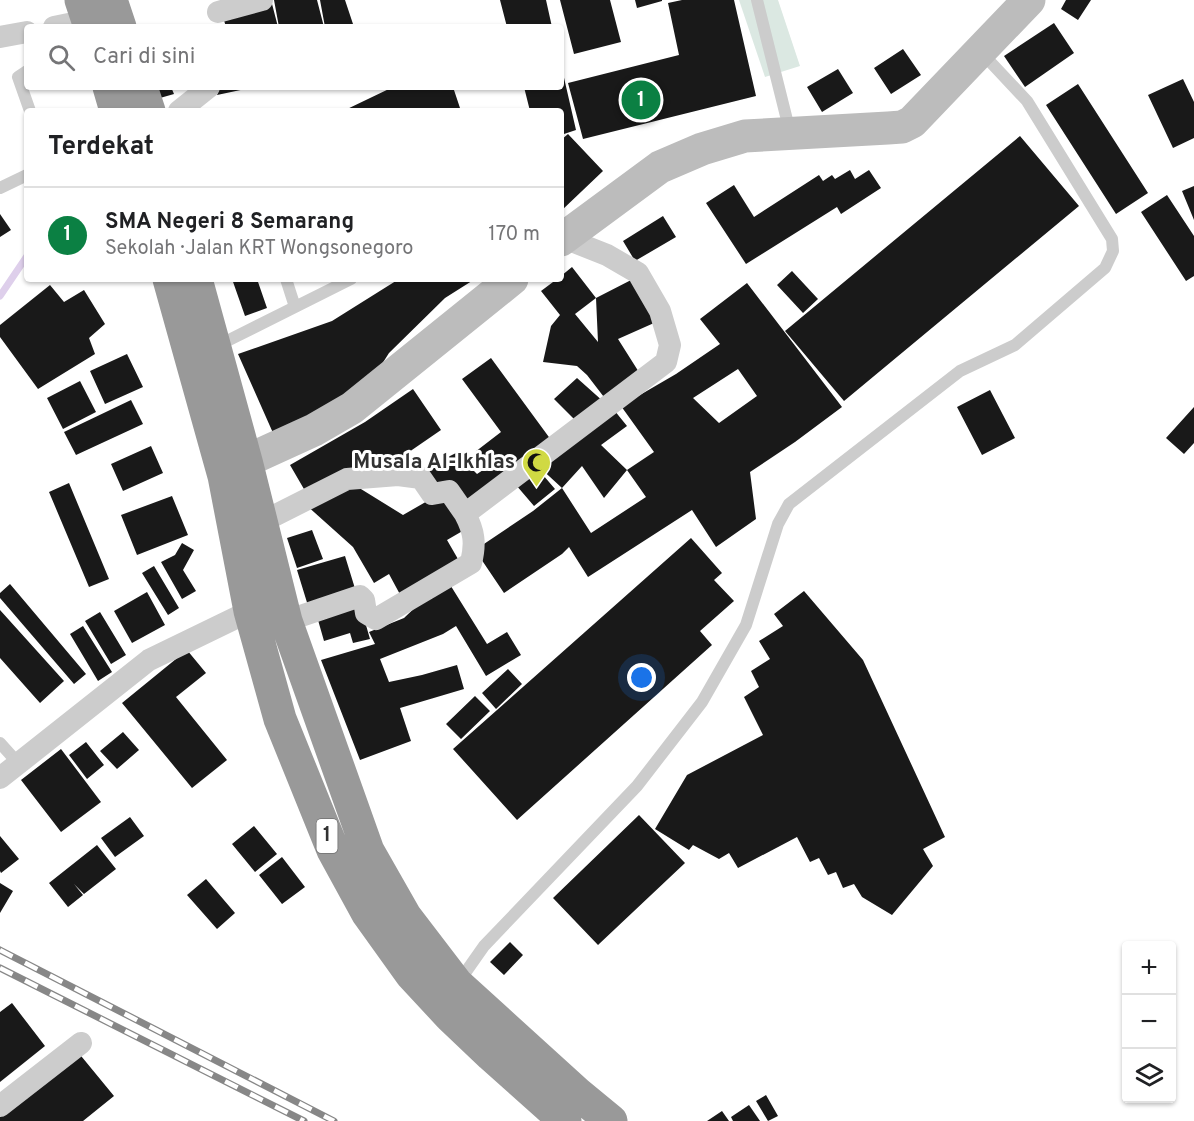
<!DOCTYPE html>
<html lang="id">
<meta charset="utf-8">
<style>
:root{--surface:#fff;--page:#f6f6f6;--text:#202124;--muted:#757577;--line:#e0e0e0;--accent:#0b8043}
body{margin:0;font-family:Overpass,sans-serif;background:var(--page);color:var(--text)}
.controls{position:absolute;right:18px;bottom:18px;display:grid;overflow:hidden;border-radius:6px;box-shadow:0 2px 4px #0004}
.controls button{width:54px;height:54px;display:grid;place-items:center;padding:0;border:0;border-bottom:2px solid var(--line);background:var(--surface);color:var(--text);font:30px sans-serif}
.you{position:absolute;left:642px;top:678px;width:21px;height:21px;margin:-15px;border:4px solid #fff;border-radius:50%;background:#1a73e8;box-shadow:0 0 0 9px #1a73e833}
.badge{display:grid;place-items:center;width:39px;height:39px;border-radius:50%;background:var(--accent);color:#fff;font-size:20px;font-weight:700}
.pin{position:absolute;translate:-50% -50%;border:3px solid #fff;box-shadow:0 2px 6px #0006}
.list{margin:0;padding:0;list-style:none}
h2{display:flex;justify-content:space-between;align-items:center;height:78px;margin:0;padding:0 24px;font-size:26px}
h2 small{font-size:20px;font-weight:400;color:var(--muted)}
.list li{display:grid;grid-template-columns:39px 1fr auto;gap:18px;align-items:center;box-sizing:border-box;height:96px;padding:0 24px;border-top:2px solid var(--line)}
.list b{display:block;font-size:22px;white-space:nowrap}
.list p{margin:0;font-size:20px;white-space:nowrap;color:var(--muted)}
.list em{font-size:20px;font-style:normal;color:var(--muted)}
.icon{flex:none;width:33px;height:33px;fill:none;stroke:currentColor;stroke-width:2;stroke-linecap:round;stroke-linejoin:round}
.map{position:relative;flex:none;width:1194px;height:1121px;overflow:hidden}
.search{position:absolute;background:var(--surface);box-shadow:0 2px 4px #0004;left:24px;top:24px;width:540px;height:66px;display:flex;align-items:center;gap:15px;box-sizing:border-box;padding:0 21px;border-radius:6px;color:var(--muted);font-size:22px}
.panel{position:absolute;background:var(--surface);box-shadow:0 2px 4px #0004;left:24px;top:108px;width:540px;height:174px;border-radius:6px}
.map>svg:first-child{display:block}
</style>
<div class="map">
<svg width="1194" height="1121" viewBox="0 0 1194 1121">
<rect width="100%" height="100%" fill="#fff"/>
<path fill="#dbe8e2" d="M739 0H778L800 66 765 77Z"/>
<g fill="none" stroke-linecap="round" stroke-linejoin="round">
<path stroke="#decfeb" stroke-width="7" d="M0 296 27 256"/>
</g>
<path fill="#191919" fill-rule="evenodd" d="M271 0 278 27H226L223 17Z
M274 0H317L324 27H279Z
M320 0H345L354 27H325Z
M500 0H546L552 27H507Z
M560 0H610L621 42 574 54Z
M635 0H662V1L637 8Z
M682 0H734L756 96 583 139 568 83 679 55 668 3Z
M1066 0H1091L1078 20 1061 9Z
M1054 23 1074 53 1025 87 1004 56Z
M903 49 921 75 891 94 874 68Z
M562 69 576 130 561 135V111H530L524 87H561Z
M838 69 853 93 822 112 807 87Z
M1183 79 1194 102V138L1173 148 1148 95Z
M1078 84 1148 193 1116 214 1046 105Z
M157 87H171L174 94 160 98Z
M220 87H250V88L217 95Z
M393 87H453L461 111H343Z
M568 134 603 171 561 211V140Z
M1020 136 1079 206 844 401 785 331Z
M850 170 855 179 869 170 881 188 841 214 837 207 746 264 706 203 734 185 754 217 819 175 823 181 832 175 835 179Z
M1194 186V220L1182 191Z
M1167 195 1194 236V276L1186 281 1141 212Z
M0 214 11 230 0 237Z
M663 216 676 237 635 261 623 241Z
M572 267 596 298 575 314 598 342 596 298 635 278 654 323 618 339 642 377 607 401 587 375 577 366 543 362 551 326 560 315 541 291 557 279H561V276Z
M792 271 818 299 803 313 777 285Z
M232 279H257L267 308 245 316Z
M399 279H475L445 298 389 353 368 386 277 442 238 354 332 321Z
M747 283 842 407 795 442 750 472 756 519 716 547 692 510 588 577 569 547 562 554 504 593 475 550 533 511 562 488 591 533 646 497 627 470 654 452 621 406 676 374 720 344 700 319ZM738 369 757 396 719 423 693 398Z
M50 285 64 302 84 290 105 324 89 338 95 354 38 389 0 337V325Z
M127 354 143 387 105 404 90 371Z
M491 358 554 444 467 509 418 472 456 453 477 474 486 468 475 452 501 432 462 379Z
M577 378 605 403 576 421 554 399Z
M80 381 96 412 63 429 47 398Z
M413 389 441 430 393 463 308 496 290 465 365 422Z
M990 390 1015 438 982 455 957 407Z
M131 400 143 424 76 455 64 432Z
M610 405 627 426 601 445 627 470 604 498 582 466 562 488 537 465Z
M1194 407V443L1184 454 1166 438Z
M151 446 163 473 123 491 111 464Z
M537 468 555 489 534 506 516 485Z
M348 481 403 515 443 492 466 529 447 540 462 566 403 600 389 574 374 583 353 547 305 504Z
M69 483 109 579 89 587 49 492Z
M172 496 188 535 137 555 121 515Z
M312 530 323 559 297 568 287 538Z
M691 538 722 573 714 580 734 601 700 631 712 645 517 820 453 749Z
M182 543 194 550 183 570 196 591 182 599 161 562 175 555Z
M345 556 357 595 309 609 297 570Z
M154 566 179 608 168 615 142 573Z
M449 583 487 644 507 632 521 655 486 676 456 626 443 634 380 659 389 682 422 675 457 665 464 689 400 708 411 741 360 760 321 660 375 644 369 632 404 618 422 601Z
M10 584 86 674 74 684 0 598V593Z
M804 591 863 660 945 837 923 849 933 866 892 915 862 897 854 884 843 888 836 872 828 875 819 858 810 862 797 837 738 868 729 853 719 859 693 845 689 850 655 829 687 775 763 735 744 697 759 687 751 671 770 659 759 641 783 626 774 614Z
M147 592 165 625 132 643 114 611Z
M359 601 370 639 353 643 350 633 324 641 316 613Z
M0 610 64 681 40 703 0 658Z
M100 612 126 655 111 664 85 621Z
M83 626 112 672 98 681 70 634Z
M187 650 206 673 176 697 227 760 192 788 122 703Z
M508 669 522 684 496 709 482 693Z
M475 696 490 711 461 739 446 724Z
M123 732 139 750 117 769 100 751Z
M86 742 104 765 87 779 69 755Z
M61 749 101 802 61 832 21 780Z
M639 815 685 863 598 945 553 898Z
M130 817 144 836 115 857 101 838Z
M254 826 277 854 255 872 232 844Z
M0 836 19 859 1 873 0 871Z
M97 845 116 869 84 894 74 884 83 895 68 907 49 883Z
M282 857 305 887 282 904 259 875Z
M206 879 235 913 217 929 187 895Z
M0 883 13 891 0 913Z
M510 942 523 955 504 975 490 962Z
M12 1003 45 1046 0 1082V1012Z
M77 1051 114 1096 83 1121H0V1117Z
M766 1095 778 1116 768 1121 756 1101Z
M749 1105 760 1121H733L731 1117Z
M722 1111 729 1121H707Z"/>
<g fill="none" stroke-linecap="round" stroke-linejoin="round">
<path stroke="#ccc" stroke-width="12" d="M757 0 790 132
M27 71 18 77 30 111
M0 188 27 175
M286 279 295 307
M215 347 351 279
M0 743 18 763
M458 983 484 946 637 786 702 702 746 625 778 524 789 504 960 371 1015 345 1105 268 1113 251 1112 239 1027 101 981 52"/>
<path stroke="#ccc" stroke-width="22" d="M218 12 262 0
M54 27 88 20
M0 37 27 32
M179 111 209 87
M260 523 347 479 398 475 421 478 432 494 449 491 465 514
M286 621 360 596 364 600 366 613 376 619 471 563C476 543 474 531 465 514L666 362 670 345 660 311 638 273 607 255 564 238
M0 778 149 660 250 611
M0 1106 81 1043"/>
<path stroke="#bcbcbc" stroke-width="33" d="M561 240 660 167 702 149 745 136 888 128 902 127 912 122 1029 0
M246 461 314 430 352 408 512 279"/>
<path stroke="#999" stroke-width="33" d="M81 0 90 27
M111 0 120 27
M109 87 116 111
M141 87 149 111
M169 279 224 476 250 611 280 719 333 850 368 914 411 974 450 1016 491 1055 565 1121
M196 279 246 461 286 621 368 851 405 916 457 984 577 1093 611 1121"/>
<defs>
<path id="rail" d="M0 950 334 1121
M0 968 304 1121"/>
</defs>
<use href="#rail" stroke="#878787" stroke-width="7"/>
<use href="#rail" stroke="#fff" stroke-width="4.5" stroke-dasharray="14" stroke-linecap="butt"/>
</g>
<defs>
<symbol id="mosque-pin" viewBox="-11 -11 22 30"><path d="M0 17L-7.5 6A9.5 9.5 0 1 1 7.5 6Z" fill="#d0d943" stroke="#fff"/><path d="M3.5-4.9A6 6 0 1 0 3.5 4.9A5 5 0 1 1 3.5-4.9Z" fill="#111"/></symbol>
</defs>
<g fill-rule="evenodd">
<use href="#mosque-pin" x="520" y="446" width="33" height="45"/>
</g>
<g text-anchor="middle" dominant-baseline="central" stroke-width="6" stroke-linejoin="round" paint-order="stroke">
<rect fill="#fff" stroke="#707070" stroke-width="1.5" x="316.5" y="819" width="21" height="34" rx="4.5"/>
<g font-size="20" font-weight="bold" fill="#323232">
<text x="327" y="836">1</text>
</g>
<g font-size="21" font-weight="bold" fill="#323232" stroke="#fff" text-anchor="end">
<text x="515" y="462">Musala Al-Ikhlas</text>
</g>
</g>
</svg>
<div class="controls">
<button>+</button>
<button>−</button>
<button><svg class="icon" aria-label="layers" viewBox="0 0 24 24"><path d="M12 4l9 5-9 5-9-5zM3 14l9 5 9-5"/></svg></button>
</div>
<div class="you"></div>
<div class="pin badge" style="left:641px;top:100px">1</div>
<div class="search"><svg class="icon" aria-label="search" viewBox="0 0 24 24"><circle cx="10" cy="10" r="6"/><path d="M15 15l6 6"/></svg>Cari di sini</div>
<section class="panel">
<h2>Terdekat<small></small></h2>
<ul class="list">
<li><span class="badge">1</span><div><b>SMA Negeri 8 Semarang</b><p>Sekolah · Jalan KRT Wongsonegoro</p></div><em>170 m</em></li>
</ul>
</section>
</div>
